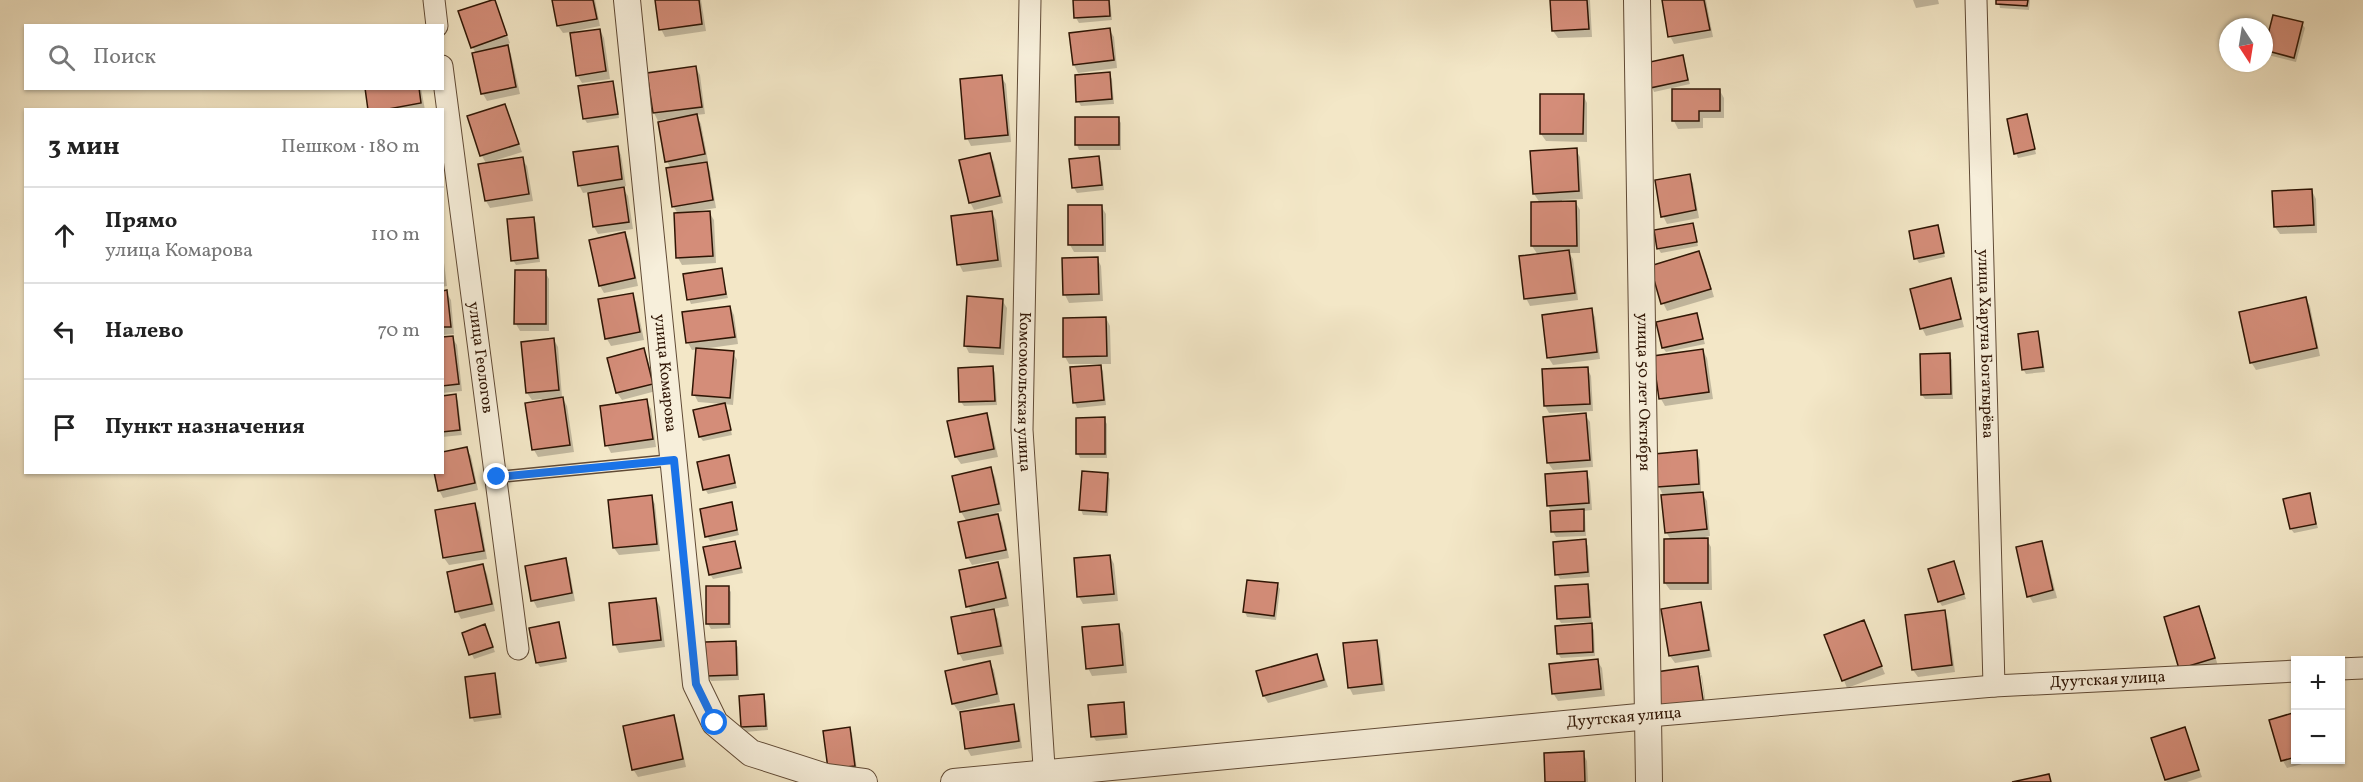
<!DOCTYPE html>
<html lang="ru">
<meta charset="utf-8">
<style>
:root{--surface:#fff;--page:#f2f2f2;--text:#222;--muted:#767676;--line:#e0e0e0}
body{margin:0;font-family:Vollkorn,serif;background:var(--page);color:var(--text)}
.controls{position:absolute;right:18px;bottom:18px;display:grid;overflow:hidden;border-radius:0px;box-shadow:0 2px 4px #0004}
.controls button{width:54px;height:54px;display:grid;place-items:center;padding:0;border:0;border-bottom:2px solid var(--line);background:var(--surface);color:var(--text);font:30px sans-serif}
.compass{position:absolute;left:2219px;top:18px;width:54px;height:54px;border-radius:50%;background:var(--surface);box-shadow:0 2px 4px #0004;rotate:168deg}
.stop{position:absolute;width:18px;height:18px;margin:-14px;border:4px solid #1a73e8;border-radius:50%;background:#fff}
.stop.end{background:#1a73e8;border-color:#fff;box-shadow:0 2px 6px #0008}
.list{margin:0;padding:0;list-style:none}
h2{display:flex;justify-content:space-between;align-items:center;height:78px;margin:0;padding:0 24px;font-size:26px}
h2 small{font-size:20px;font-weight:400;color:var(--muted)}
.list li{display:grid;grid-template-columns:39px 1fr auto;gap:18px;align-items:center;box-sizing:border-box;height:96px;padding:0 24px;border-top:2px solid var(--line)}
.list b{display:block;font-size:22px;white-space:nowrap}
.list p{margin:0;font-size:20px;white-space:nowrap;color:var(--muted)}
.list em{font-size:20px;font-style:normal;color:var(--muted)}
.icon{flex:none;width:33px;height:33px;fill:none;stroke:currentColor;stroke-width:2;stroke-linecap:round;stroke-linejoin:round}
.map{position:relative;flex:none;width:2363px;height:782px;overflow:hidden}
.search{position:absolute;background:var(--surface);box-shadow:0 2px 4px #0004;left:24px;top:24px;width:420px;height:66px;display:flex;align-items:center;gap:15px;box-sizing:border-box;padding:0 21px;border-radius:0px;color:var(--muted);font-size:22px}
.panel{position:absolute;background:var(--surface);box-shadow:0 2px 4px #0004;left:24px;top:108px;width:420px;height:366px;border-radius:0px}
.map>svg:first-child{display:block}
</style>
<div class="map">
<svg width="2363" height="782" viewBox="0 0 2363 782">
<rect width="100%" height="100%" fill="#f3e7c7"/>
<filter id="stains"><feTurbulence type="fractalNoise" baseFrequency=".00333" numOctaves="4"/><feColorMatrix values="0 0 0 0 .2 0 0 0 0 .09 0 0 0 0 .02 0 0 0 .5 -.17"/></filter>
<radialGradient id="worn" r=".72"><stop offset=".6" stop-color="#630" stop-opacity="0"/><stop offset="1" stop-color="#630" stop-opacity=".3"/></radialGradient>
<path fill="#0003" fill-rule="evenodd" d="M553 0H595L600 26 575 31V33L600 30 604 38 610 79 582 83 577 75 571 32 563 33 558 26Z
M656 0H701L706 31 665 37 661 29Z
M1075 0H1110L1112 20 1079 23 1076 18Z
M1552 0H1590L1592 37 1558 38 1553 31Z
M1663 0H1706L1713 37 1674 44 1670 36Z
M1913 0H1938L1939 4 1916 8Z
M1998 0H2030L2029 10 2000 8Z
M494 1 510 43 506 45 511 54 520 94 487 101 483 94 476 53 472 47Z
M2302 24 2305 28 2296 62 2268 55 2265 50Z
M1109 29 1114 37 1117 68 1078 73 1074 65 1070 34Z
M1682 57 1690 84 1654 92 1652 87Z
M695 67 700 75 705 114 696 115 701 124 708 161 705 162 710 171 716 208 697 211 698 213 709 212 714 220 716 263 682 265 678 258V214L673 206 671 169 667 161 666 119 658 121 654 113 649 74Z
M1109 74 1112 79 1114 104 1081 106 1078 101Z
M1001 77 1006 84 1011 142 971 146 967 138Z
M612 83 615 88 619 118 587 123 584 118Z
M366 88H421L425 110H370Z
M1674 91H1720L1724 98V118H1703V128L1678 129 1674 121Z
M1583 95 1587 103V142L1546 141 1541 134Z
M505 105 522 152 490 162V164L522 159 527 166 533 201 490 208 486 201 487 165 482 156 469 117Z
M2027 116 2036 154 2018 158 2016 153Z
M1118 118 1121 123V150H1079L1077 145Z
M617 147 621 155 626 186 622 187 628 196 633 229 598 234 594 227 589 192 583 193 579 185Z
M1576 150 1580 157 1583 199 1562 200V203H1576L1580 210V253H1569L1573 259 1578 300 1530 306 1526 298 1538 255 1532 246 1540 203 1534 194 1532 153Z
M989 155 994 162 1003 203 974 210 970 202Z
M1098 158 1101 162 1104 190 1077 193 1074 188 1071 161Z
M1689 175 1693 183 1699 218 1667 224 1663 216Z
M2312 191 2316 199 2317 233 2280 234 2275 227Z
M1101 206 1106 214V252H1074L1070 245Z
M992 213 996 220 1002 267 963 272 959 264Z
M533 218 536 223 540 262 516 265 513 260Z
M1693 224 1698 246 1661 253 1658 248Z
M1937 227 1945 257 1919 263 1916 258Z
M625 234 629 241 638 286 604 293 600 286Z
M442 247 447 286 442 287Z
M1699 253 1703 260 1714 297 1667 311 1663 303Z
M1097 258 1101 266 1103 301 1069 303 1065 295 1063 260Z
M721 270 728 298 691 304 689 299Z
M545 272 549 279V331H520L516 324Z
M1950 280 1954 288 1964 327 1926 336 1922 328Z
M442 292H446L451 300 454 334 442 335Z
M632 294 636 302 644 340 611 346 607 339Z
M2306 299 2310 306 2320 356 2256 370 2251 362Z
M1002 300 1007 308 1004 355 969 353 965 345Z
M730 307 734 315 738 344 702 349 733 353 737 360 733 405 724 404 732 435 703 441 700 437 723 404 698 402 694 394 698 349 692 350 688 343Z
M1591 310 1595 317 1600 359 1553 365 1548 357Z
M1697 315 1705 344 1666 352 1663 348Z
M1106 318 1110 326 1111 364H1069L1065 357Z
M2038 333 2040 338 2045 372 2026 374 2023 369Z
M452 338 457 345 462 391 442 393V339Z
M554 340 558 347 562 397 567 406 574 452 538 457 534 450 527 404 542 402V399L532 400 527 393Z
M643 350 647 357 656 391 622 400 617 393Z
M1703 351 1707 358 1713 399 1665 406 1661 399Z
M1949 355 1952 360 1953 399H1925L1922 395Z
M1100 366 1103 371 1106 405 1077 408 1075 403Z
M993 368 995 373 997 405 964 406 961 402Z
M1587 368 1591 376 1593 411 1549 413 1545 406Z
M455 396 458 401 462 435 442 437V397Z
M646 401 651 409 656 447 611 453 607 445Z
M986 414 990 422 998 457 961 464 956 457 949 422Z
M1585 415 1590 422 1593 467 1553 470 1548 463Z
M1104 419 1107 424V458H1080L1078 454Z
M466 449 471 456 478 490 443 498 439 490 442 472Z
M1696 452 1700 460 1701 492 1707 501 1710 536 1705 537 1711 547 1712 590H1670L1665 583 1671 540 1666 532 1664 497 1659 487 1656 455Z
M729 457 737 488 708 494 705 489Z
M991 469 995 477 1002 511 996 513 1002 523 1009 558 972 565 968 558 960 523 967 522 961 512Z
M1586 473 1590 481 1592 510 1583 511 1585 516 1586 536 1556 537 1553 532 1551 511 1548 505Z
M1107 475 1110 479 1108 516 1083 515 1081 510Z
M2309 495 2318 528 2294 533 2291 529Z
M651 497 655 504 660 551 619 555 614 548 609 501Z
M731 504 739 535 710 541 707 536Z
M475 505 479 512 487 559 449 565 444 558Z
M1585 541 1588 546 1590 577 1560 579 1557 574Z
M735 542 743 573 713 579 710 574Z
M2041 543 2045 550 2057 598 2033 603 2029 596Z
M1110 556 1114 564 1118 601 1083 604 1079 597Z
M565 560 569 567 575 601 537 608 533 600Z
M997 563 1002 571 1009 606 993 609 998 619 1004 654 963 661 959 653 973 615 968 606Z
M1953 563 1966 599 1942 606 1939 601Z
M483 566 487 574 495 611 461 619 457 611Z
M1277 584 1280 589 1276 620 1247 617 1245 612Z
M1588 586 1590 591 1592 622 1561 623 1558 618Z
M728 588 731 592V628L711 629 708 624Z
M656 599 660 607 665 647 619 653 615 645 610 605Z
M1700 604 1704 611 1712 657 1675 663 1670 656Z
M2198 608 2203 616 2218 666 2185 676Z
M1944 612 1948 620 1955 672 1918 677 1913 670 1907 617Z
M1863 622 1885 674 1847 688 1826 636Z
M559 624 567 662 540 667 537 663Z
M1591 625 1594 630 1595 656 1561 658 1558 654Z
M485 626 495 652 474 659 463 634Z
M1118 626 1123 633 1127 673 1092 676 1088 668Z
M1376 641 1380 649 1385 691 1353 695 1349 687Z
M735 642 738 647 739 680 711 681 708 676 707 643Z
M1317 655 1328 687 1268 703 1264 696 1257 672Z
M1597 661 1602 668 1605 696 1558 701 1553 693Z
M989 663 994 670 1000 702 958 711 953 703Z
M1697 668 1702 676 1707 713 1667 718ZM1698 674H1701L1706 713H1703Z
M494 675 497 680 502 718 474 722 472 717Z
M763 696 766 701 768 730 746 732 743 727Z
M1123 704 1125 708 1128 738 1096 741 1093 736Z
M1013 705 1017 713 1022 748 971 756 967 749 961 713Z
M2296 714V760H2317L2287 768 2283 761 2271 721Z
M673 717 677 724 686 767 638 777 633 769Z
M849 729 852 733 857 770 832 774Z
M2184 729 2202 777 2187 782H2167L2166 780Z
M1583 753 1587 761 1588 782H1547Z"/>
<path fill="#d48d79" stroke="#2f1504" stroke-width="1.5" d="M492 0H495L507 35 471 48 458 11Z
M552 0H593L597 19 557 26Z
M655 0H699L702 24 659 30Z
M1073 0H1109L1110 16 1074 18Z
M1550 0H1587L1589 29 1552 31Z
M1662 0H1704L1710 30 1668 37Z
M1996 0H2028L2027 6 1996 4Z
M2273 15 2303 22 2294 58 2264 50Z
M1110 28 1114 60 1073 65 1069 33Z
M600 29 606 71 576 76 570 33Z
M508 45 516 87 481 94 472 53Z
M1683 55 1688 80 1650 88 1645 63Z
M696 66 702 107 653 113 647 73Z
M1110 72 1112 99 1076 102 1075 75Z
M1002 75 1008 135 965 139 960 79Z
M613 81 618 114 583 119 578 86Z
M365 88H419L421 103 383 110H368Z
M1672 89H1720V111H1699V121H1672Z
M1540 94H1584L1583 134H1540Z
M505 104 519 144 480 156 467 116Z
M697 114 705 154 665 162 658 122Z
M2027 114 2035 149 2014 154 2007 119Z
M1075 117H1119V145H1075Z
M618 146 622 179 578 186 573 152Z
M1577 148 1579 191 1533 194 1530 151Z
M990 153 1000 196 969 203 959 160Z
M1099 156 1102 185 1072 188 1069 159Z
M523 157 529 194 485 201 478 164Z
M707 162 713 200 672 207 666 168Z
M1690 174 1696 210 1661 217 1655 180Z
M624 187 629 222 593 227 588 193Z
M2312 189 2314 225 2274 227 2272 191Z
M1576 201 1577 246H1531V202Z
M1068 205H1102L1103 245H1068Z
M710 211 713 256 676 258 674 213Z
M992 211 998 260 957 265 951 216Z
M534 217 538 258 511 261 507 219Z
M1693 223 1697 242 1657 249 1654 230Z
M1938 225 1944 253 1914 259 1909 231Z
M625 232 635 278 599 286 589 240Z
M1569 250 1575 293 1524 299 1519 256Z
M1699 251 1711 289 1661 304 1650 266Z
M1098 257 1099 294 1063 295 1062 258Z
M722 268 726 294 687 300 683 274Z
M515 270H546V324H514Z
M1951 278 1961 319 1920 329 1910 289Z
M447 290 451 327H442V291Z
M633 293 640 332 605 339 598 299Z
M967 296 1003 299 1000 348 964 346Z
M2306 297 2317 348 2250 363 2239 312Z
M730 306 735 337 686 343 682 312Z
M1592 308 1597 352 1547 358 1542 315Z
M1697 313 1703 339 1662 348 1656 322Z
M1106 317 1107 356 1063 357V318Z
M2038 331 2043 367 2022 370 2018 334Z
M453 336 459 384 442 386V337Z
M554 338 559 390 526 393 521 342Z
M644 348 653 384 616 393 607 358Z
M696 348 734 351 730 398 692 395Z
M1703 349 1709 392 1659 399 1653 356Z
M1950 353 1951 394 1921 395 1920 354Z
M1101 365 1104 400 1073 403 1070 367Z
M993 366 995 401 959 402 958 368Z
M1588 367 1590 404 1544 406 1542 369Z
M456 394 460 430 442 432V396Z
M563 397 570 445 532 450 525 403Z
M647 399 653 439 605 446 600 406Z
M725 403 731 430 699 437 693 410Z
M987 413 994 449 955 457 947 421Z
M1586 413 1590 460 1547 463 1543 417Z
M1105 417V454H1076V418Z
M467 447 475 483 438 491 434 472H442V452Z
M1697 450 1699 484 1657 487 1654 454Z
M729 455 735 483 703 490 697 462Z
M991 467 999 504 960 512 952 476Z
M1082 471 1108 473 1106 512 1079 510Z
M1587 471 1589 503 1547 506 1545 474Z
M1703 492 1707 529 1665 533 1661 495Z
M2310 493 2316 524 2290 529 2283 499Z
M652 495 657 544 613 548 608 500Z
M732 502 737 530 705 537 700 509Z
M475 503 484 551 443 558 435 510Z
M1584 509V531L1551 532 1550 511Z
M998 514 1006 550 966 558 958 522Z
M1708 538V583H1664V539Z
M1586 539 1588 572 1555 575 1553 542Z
M735 541 741 568 709 575 703 547Z
M2042 541 2053 590 2027 597 2016 547Z
M1110 555 1114 594 1077 597 1074 558Z
M566 558 572 593 531 601 525 566Z
M1954 561 1964 594 1938 602 1928 569Z
M998 562 1006 598 966 607 959 570Z
M483 564 492 604 455 612 447 572Z
M1247 580 1278 583 1274 616 1243 612Z
M1588 584 1590 617 1557 619 1555 586Z
M706 586H729V624H706Z
M656 598 661 640 613 645 609 603Z
M1701 602 1709 650 1669 656 1661 609Z
M2199 606 2215 658 2179 669 2164 617Z
M994 609 1001 646 958 654 951 617Z
M1945 610 1952 665 1912 670 1905 615Z
M1864 620 1882 666 1842 681 1824 635Z
M559 622 566 658 536 663 529 628Z
M1592 623 1593 652 1557 654 1555 626Z
M485 624 493 647 469 655 462 633Z
M1119 624 1123 665 1086 669 1082 627Z
M1377 640 1382 684 1348 688 1343 643Z
M736 641 737 675 707 676 705 642Z
M1317 654 1324 680 1263 696 1256 671Z
M1598 659 1601 689 1552 694 1549 664Z
M990 661 997 694 952 704 945 671Z
M1698 666 1704 706 1661 711 1656 672Z
M495 673 500 714 470 718 465 677Z
M764 694 766 726 741 727 739 696Z
M1124 702 1126 734 1091 737 1088 705Z
M1014 704 1019 741 965 749 960 712Z
M2296 712V757L2281 761 2269 720Z
M674 715 683 759 632 770 623 726Z
M850 727 855 766 828 769 823 731Z
M2185 727 2199 770 2165 780 2151 738Z
M1584 751 1585 782H1545L1544 753Z
M2049 774 2051 782H2012Z"/>
<g fill="none" stroke-linecap="round" stroke-linejoin="round">
<defs>
<path id="service" d="M497 477 673 460"/>
<g id="minor">
<path d="M434 0 437 26"/>
<path id="s1" d="M1030 0 1022 430 1045 782"/>
<path id="s2" d="M1976 0 1994 686"/>
<path id="s3" d="M442 66 518 649"/>
<path d="M2340 669 2363 668"/>
<path id="s4" d="M1649 716 1994 686 2296 671"/>
</g>
<g id="tertiary">
<path id="s5" d="M627 0 696 684 715 723 751 753 826 777 864 782"/>
<path id="s6" d="M1637 0 1649 782"/>
<path d="M954 782 1649 716"/>
</g>
</defs>
<use href="#service" stroke="#604a35" stroke-width="13"/>
<use href="#minor" stroke="#604a35" stroke-width="23"/>
<use href="#tertiary" stroke="#604a35" stroke-width="28"/>
<use href="#service" stroke="#f7efdb" stroke-width="10"/>
<use href="#minor" stroke="#f7efdb" stroke-width="21"/>
<use href="#tertiary" stroke="#f7efdb" stroke-width="26"/>
</g>
<g fill="none" stroke-linecap="round" stroke-linejoin="round">
<path stroke="#1a73e8" stroke-width="8" d="M497 477 674 460 696 684 715 723"/>
</g>
<g text-anchor="middle" dominant-baseline="central" stroke-width="6" stroke-linejoin="round" paint-order="stroke">
<g font-size="16" fill="#2f1504" stroke="#f7efdb">
<text stroke="none"><textPath href="#s2" startOffset="344">улица Харуна Богатырёва</textPath></text>
<text stroke="none"><textPath href="#s3" startOffset="294">улица Геологов</textPath></text>
<text stroke="none"><textPath href="#s5" startOffset="375">улица Комарова</textPath></text>
<text stroke="none"><textPath href="#s1" startOffset="392">Комсомольская улица</textPath></text>
<text stroke="none"><textPath href="#s6" startOffset="392">улица 50 лет Октября</textPath></text>
<text stroke="none"><textPath href="#s4" startOffset="460">Дуутская улица</textPath></text>
<text transform="translate(1624 718) rotate(-5)">Дуутская улица</text>
</g>
</g>
<rect width="100%" height="100%" filter="url(#stains)"/>
<rect width="100%" height="100%" fill="url(#worn)"/>
</svg>
<div class="controls">
<button>+</button>
<button>−</button>
</div>
<svg class="compass" viewBox="-18 -18 36 36"><path d="M0-13l5 13h-10z" fill="#e53935"/><path d="M0 13l5-13h-10z" fill="#767676"/></svg>
<div class="stop" style="left:715px;top:723px"></div>
<div class="stop end" style="left:497px;top:477px"></div>
<div class="search"><svg class="icon" aria-label="search" viewBox="0 0 24 24"><circle cx="10" cy="10" r="6"/><path d="M15 15l6 6"/></svg>Поиск</div>
<section class="panel">
<h2>3 мин<small>Пешком · 180 m</small></h2>
<ul class="list">
<li><svg class="icon" aria-label="ahead" viewBox="0 0 24 24"><path d="M12 20V5M6 11l6-6 6 6"/></svg><div><b>Прямо</b><p>улица Комарова</p></div><em>110 m</em></li>
<li><svg class="icon" aria-label="left" viewBox="0 0 24 24"><path d="M17 20v-9H6M10 6l-5 5 5 5"/></svg><div><b>Налево</b></div><em>70 m</em></li>
<li><svg class="icon" aria-label="arrive" viewBox="0 0 24 24"><path d="M6 21V4h12l-3 4 3 4H6"/></svg><div><b>Пункт назначения</b></div></li>
</ul>
</section>
</div>
